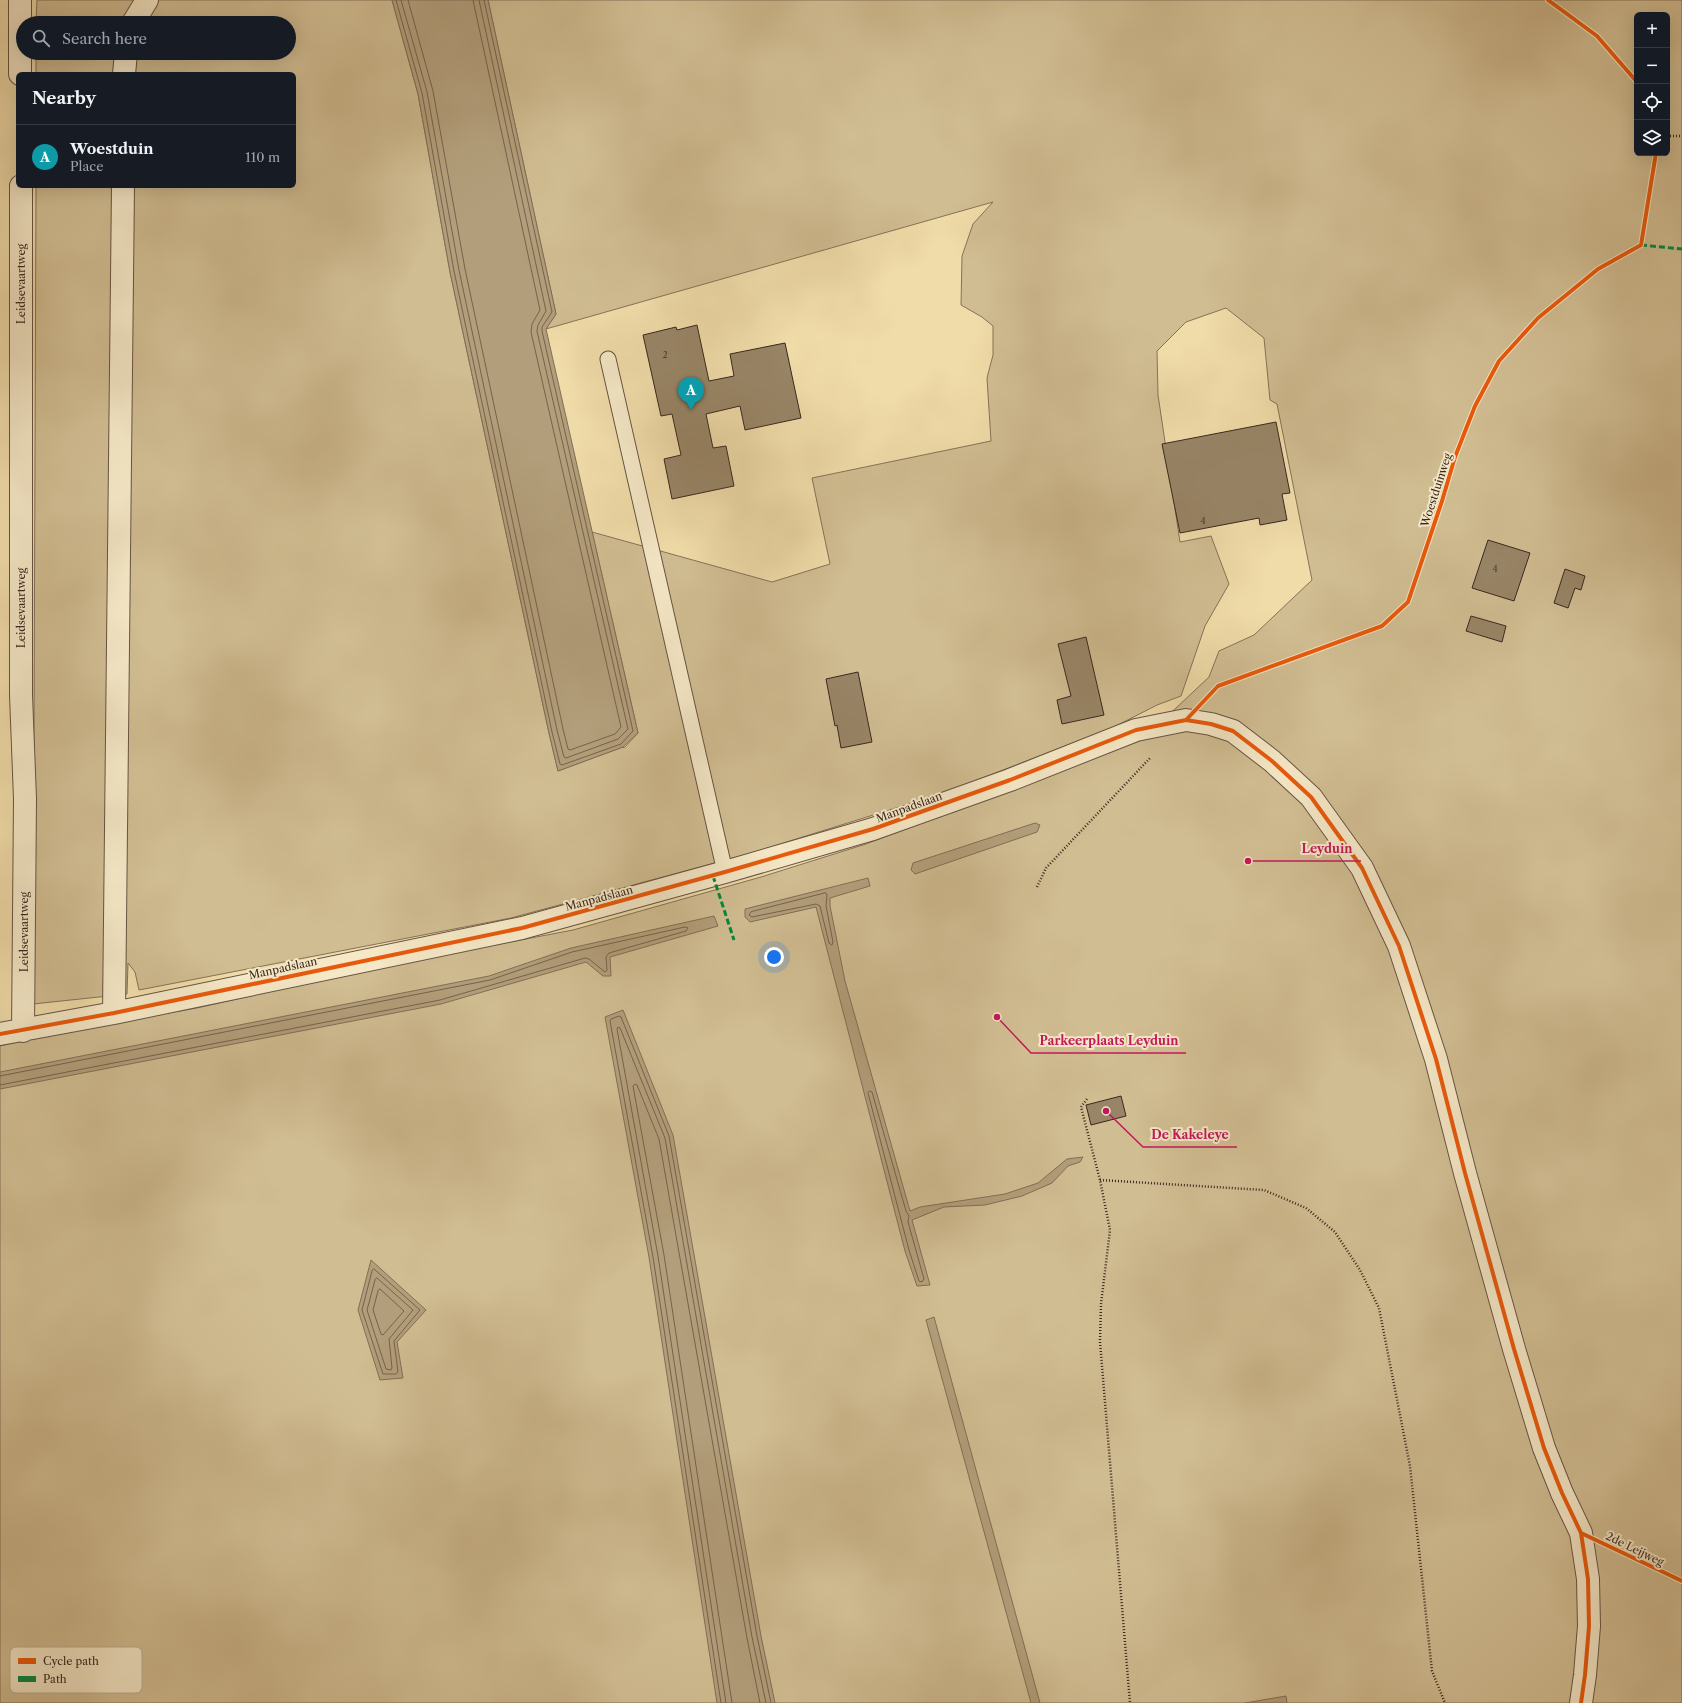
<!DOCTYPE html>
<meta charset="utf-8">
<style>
:root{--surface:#171b24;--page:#242831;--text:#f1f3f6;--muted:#9ea1a6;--line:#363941;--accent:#ea580c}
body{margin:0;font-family:"Libre Caslon Text",serif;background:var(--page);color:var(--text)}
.controls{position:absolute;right:12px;top:12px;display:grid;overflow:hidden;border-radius:6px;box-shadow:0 4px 16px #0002}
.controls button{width:36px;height:36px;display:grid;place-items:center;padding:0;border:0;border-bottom:1px solid var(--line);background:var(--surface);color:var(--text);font:20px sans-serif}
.you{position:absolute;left:774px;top:957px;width:14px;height:14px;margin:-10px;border:3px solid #fff;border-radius:50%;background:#1a73e8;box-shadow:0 0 0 6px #1a73e833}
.badge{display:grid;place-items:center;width:26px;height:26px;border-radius:50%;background:var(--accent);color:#fff;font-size:13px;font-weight:700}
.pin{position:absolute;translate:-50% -33px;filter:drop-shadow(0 1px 2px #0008)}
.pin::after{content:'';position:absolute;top:21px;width:14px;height:12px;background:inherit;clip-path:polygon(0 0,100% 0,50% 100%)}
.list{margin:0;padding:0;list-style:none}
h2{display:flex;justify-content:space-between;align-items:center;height:52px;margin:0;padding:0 16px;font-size:17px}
h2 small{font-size:13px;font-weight:400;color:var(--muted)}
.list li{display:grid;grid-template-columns:26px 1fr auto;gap:12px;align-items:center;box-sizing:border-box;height:64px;padding:0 16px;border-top:1px solid var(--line)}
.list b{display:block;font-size:15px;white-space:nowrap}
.list p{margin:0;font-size:13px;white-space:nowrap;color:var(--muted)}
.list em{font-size:13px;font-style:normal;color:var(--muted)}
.icon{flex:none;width:22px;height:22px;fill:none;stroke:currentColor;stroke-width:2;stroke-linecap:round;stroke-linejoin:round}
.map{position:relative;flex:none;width:1682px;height:1703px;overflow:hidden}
.search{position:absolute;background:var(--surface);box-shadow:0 4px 16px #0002;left:16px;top:16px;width:280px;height:44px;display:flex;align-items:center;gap:10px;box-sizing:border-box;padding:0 14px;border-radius:22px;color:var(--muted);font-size:15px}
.panel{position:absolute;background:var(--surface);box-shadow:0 4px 16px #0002;left:16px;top:72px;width:280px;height:116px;border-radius:6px}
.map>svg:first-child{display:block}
</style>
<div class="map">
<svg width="1682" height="1703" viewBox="0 0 1682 1703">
<rect width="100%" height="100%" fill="#f0dca9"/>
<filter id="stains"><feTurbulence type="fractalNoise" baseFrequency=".005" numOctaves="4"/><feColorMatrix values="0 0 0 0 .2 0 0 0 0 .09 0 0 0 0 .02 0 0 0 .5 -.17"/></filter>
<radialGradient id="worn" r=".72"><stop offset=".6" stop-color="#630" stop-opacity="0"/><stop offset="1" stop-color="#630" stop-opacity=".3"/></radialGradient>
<path fill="#d1bd92" stroke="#857258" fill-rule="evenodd" d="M37 0H392L418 94 450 272 549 733 558 771 623 747 624 748 638 733 592 532 772 582 830 564 812 478 991 441 987 378 993 355V326L982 317 961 305 962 256 973 224 993 202 546 329 556 314 488 0H1682V1703H0V1046L70 1030 197 1008 384 966 573 930 761 877 866 844 1142 740 1209 677 1219 651 1254 635 1312 580 1277 404 1270 400 1264 338 1226 308 1186 322 1157 351 1158 395 1180 542 1211 536 1229 584 1205 626 1181 696 1157 705 1114 727 967 784 928 798 748 854 511 918 139 990 135 972 128 963 127 994 33 1004 36 186H294V74H36V53H289V23H36ZM1637 15H1667V153H1637Z"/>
<path fill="#b29e7a" stroke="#826e56" d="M392 0H488L556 314 546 329 638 733 623 747 558 771 549 733 450 272 418 94Z
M1035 823 1040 825 1037 832 915 874 911 870 913 863Z
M868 878 870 886 830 898V906L845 981 910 1211 920 1207 1005 1194 1038 1183 1067 1159 1083 1157 1080 1162 1068 1166 1052 1183 1022 1196 985 1205 944 1207 912 1220 930 1285 917 1286 905 1251 816 907 750 922 745 917V909Z
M714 916 718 926 610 957 611 976H603L586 962 441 1004 0 1089V1072L489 976 571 948Z
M623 1010 673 1135 761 1636 775 1703H717L649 1257 605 1017Z
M371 1260 426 1310 397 1342 403 1378 380 1380 358 1310Z
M934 1317 1040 1703H1031L926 1320Z
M1286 1696 1287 1703H1245Z"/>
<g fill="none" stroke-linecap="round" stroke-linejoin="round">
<path stroke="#76624c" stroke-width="1" d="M396 0 422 93 454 271 552 732 560 764 562 765 621 744 633 731 542 331V327L552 312 484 0
M401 0 427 92 459 270 557 730 564 757 566 758 618 739 628 729 537 331 538 325 546 311 479 0
M408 0 433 91 465 269 563 729 568 749 570 750 615 734 621 727 531 332 532 324 540 310 473 0
M826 893 827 895 826 906 833 942 832 945 829 943 820 906 816 904 752 917 749 915 751 912Z
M0 1076 490 980 572 952 685 927 688 928 686 931 609 953 606 957 607 970 605 972 589 959 585 958 440 1000 0 1085
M870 1091 872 1092 906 1211 909 1216 908 1222 924 1279 922 1282 919 1281 909 1250 868 1093Z
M374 1269 420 1310 394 1341 398 1372 396 1374H383L362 1310 372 1271Z
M377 1278 413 1310 389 1339 392 1368 391 1370 386 1369 367 1310 375 1280Z
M380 1289 404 1311 383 1335 381 1334 373 1310 378 1291Z
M721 1703 653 1257 610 1021 611 1019 619 1016 621 1017 669 1136 757 1636 771 1703
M726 1703 658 1256 617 1029 618 1027 620 1028 665 1138 752 1637 766 1703
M732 1703 664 1255 633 1086 635 1084 637 1085 659 1139 747 1638 760 1703"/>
</g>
<path fill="#988567" stroke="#39271f" d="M697 325 709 381 734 376 730 354 785 343 801 418 745 430 740 406 706 414 713 448 726 446 734 486 672 499 664 459 681 455 672 414 661 416 643 335 676 327 677 330Z
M1276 422 1290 493 1282 494 1287 520 1260 525 1259 518 1180 533 1162 444Z
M1488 540 1530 553 1514 601 1472 588Z
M1565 569 1585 576 1581 590 1575 588 1568 608 1554 603Z
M1471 616 1506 626 1502 642 1466 631Z
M1086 637 1104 715 1062 724 1057 700 1071 696 1058 644Z
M858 672 872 742 841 748 837 725 835 726 826 679Z
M1121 1096 1126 1116 1091 1125 1086 1105Z"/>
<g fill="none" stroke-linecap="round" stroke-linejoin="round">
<defs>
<path id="service" d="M608 359 725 872"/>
<path id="minor" d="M20 0V74
M133 23 147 0
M124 74 126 53
M21 186V695L25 799 23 1031
M114 1013 123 186
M0 1034 114 1013 522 928 725 872 873 829 1010 780 1136 730 1186 720 1211 724 1233 731 1272 761 1311 797 1362 868 1399 946 1436 1059 1465 1173 1514 1349 1544 1448 1562 1493 1581 1533 1588 1579 1589 1626 1585 1675 1581 1703"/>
</defs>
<use href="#service" stroke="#675442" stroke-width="17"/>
<use href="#minor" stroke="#675442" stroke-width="24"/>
<path stroke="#39271f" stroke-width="2.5" stroke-dasharray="1 2" stroke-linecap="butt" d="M1667 136H1682
M1037 887 1046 868 1151 757
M1087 1099 1081 1107 1100 1180 1110 1230 1101 1304 1100 1342 1130 1703
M1100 1180 1264 1190 1306 1208 1335 1232 1360 1270 1379 1308 1410 1466 1432 1671 1445 1703"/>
<use href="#service" stroke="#f5e8c7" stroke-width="15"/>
<use href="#minor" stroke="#f5e8c7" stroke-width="22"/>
<path stroke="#00873e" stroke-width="3" stroke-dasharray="6 3" stroke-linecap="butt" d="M1641 245 1682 249
M713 876 734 940"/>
<defs>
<path id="cycleway" d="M1548 0 1597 36 1637 82
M1186 720 1218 686 1382 626 1408 602 1442 501 1455 457 1475 406 1499 361 1538 318 1598 269 1641 245 1656 153
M0 1034 114 1013 522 928 725 872 873 829 1010 780 1136 730 1186 720 1211 724 1233 731 1272 761 1311 797 1362 868 1399 946 1436 1059 1465 1173 1514 1349 1544 1448 1562 1493 1581 1533 1588 1579 1589 1626 1585 1675 1581 1703
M1581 1533 1682 1581"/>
</defs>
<use href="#cycleway" stroke="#f5e8c7" stroke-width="6"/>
<use href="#cycleway" stroke="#e8590c" stroke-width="4"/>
</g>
<g text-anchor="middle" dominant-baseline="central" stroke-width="4" stroke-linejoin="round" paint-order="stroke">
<g font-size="9" fill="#513e31">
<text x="665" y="354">2</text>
<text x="1203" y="520">4</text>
<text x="1495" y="568">4</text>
</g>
<g font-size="11" fill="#39271f" stroke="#f5e8c7">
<text transform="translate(21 284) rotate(-90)">Leidsevaartweg</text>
<text transform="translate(1436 490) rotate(-72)">Woestduinweg</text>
<text transform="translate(21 608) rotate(-90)">Leidsevaartweg</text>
<text transform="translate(909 807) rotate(-20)">Manpadslaan</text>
<text transform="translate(599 898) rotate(-15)">Manpadslaan</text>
<text transform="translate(24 932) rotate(-90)">Leidsevaartweg</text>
<text transform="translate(283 968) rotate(-12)">Manpadslaan</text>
<text transform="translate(1635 1549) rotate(26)">2de Leijweg</text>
</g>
</g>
<rect x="10" y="1647" width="132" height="46" rx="6" fill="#f5e8c7" stroke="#bdae95" stroke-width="1"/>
<rect x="18" y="1658" width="18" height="6" fill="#e8590c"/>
<rect x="18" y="1676" width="18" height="6" fill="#00873e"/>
<g font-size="11" fill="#39271f">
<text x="43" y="1665">Cycle path</text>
<text x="43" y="1683">Path</text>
</g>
<path fill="none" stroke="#c2185b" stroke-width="1.5" d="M1248 861L1294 861H1361M997 1017L1031 1053H1186M1106 1111L1143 1147H1237"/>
<g fill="#c2185b" stroke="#f5e8c7" stroke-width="1.5">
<circle cx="1248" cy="861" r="4"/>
<circle cx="997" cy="1017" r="4"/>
<circle cx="1106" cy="1111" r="4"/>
</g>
<g font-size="12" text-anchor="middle" font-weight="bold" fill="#c2185b" stroke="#f5e8c7" stroke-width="4" stroke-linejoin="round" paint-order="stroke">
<text x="1327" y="853">Leyduin</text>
<text x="1109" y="1045">Parkeerplaats Leyduin</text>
<text x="1190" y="1139">De Kakeleye</text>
</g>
<rect width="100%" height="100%" filter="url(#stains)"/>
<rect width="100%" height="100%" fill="url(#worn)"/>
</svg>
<div class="controls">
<button>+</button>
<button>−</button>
<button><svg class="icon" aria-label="locate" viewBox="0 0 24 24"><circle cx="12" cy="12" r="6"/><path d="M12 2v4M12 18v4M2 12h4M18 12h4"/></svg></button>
<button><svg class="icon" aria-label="layers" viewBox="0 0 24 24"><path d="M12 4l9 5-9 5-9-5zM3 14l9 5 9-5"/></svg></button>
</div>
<div class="you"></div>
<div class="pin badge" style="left:691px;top:410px;background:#0f9aa8">A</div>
<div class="search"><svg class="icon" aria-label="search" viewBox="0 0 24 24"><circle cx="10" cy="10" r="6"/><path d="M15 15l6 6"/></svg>Search here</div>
<section class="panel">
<h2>Nearby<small></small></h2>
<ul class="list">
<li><span class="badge" style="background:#0f9aa8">A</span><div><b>Woestduin</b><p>Place</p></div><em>110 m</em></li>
</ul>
</section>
</div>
